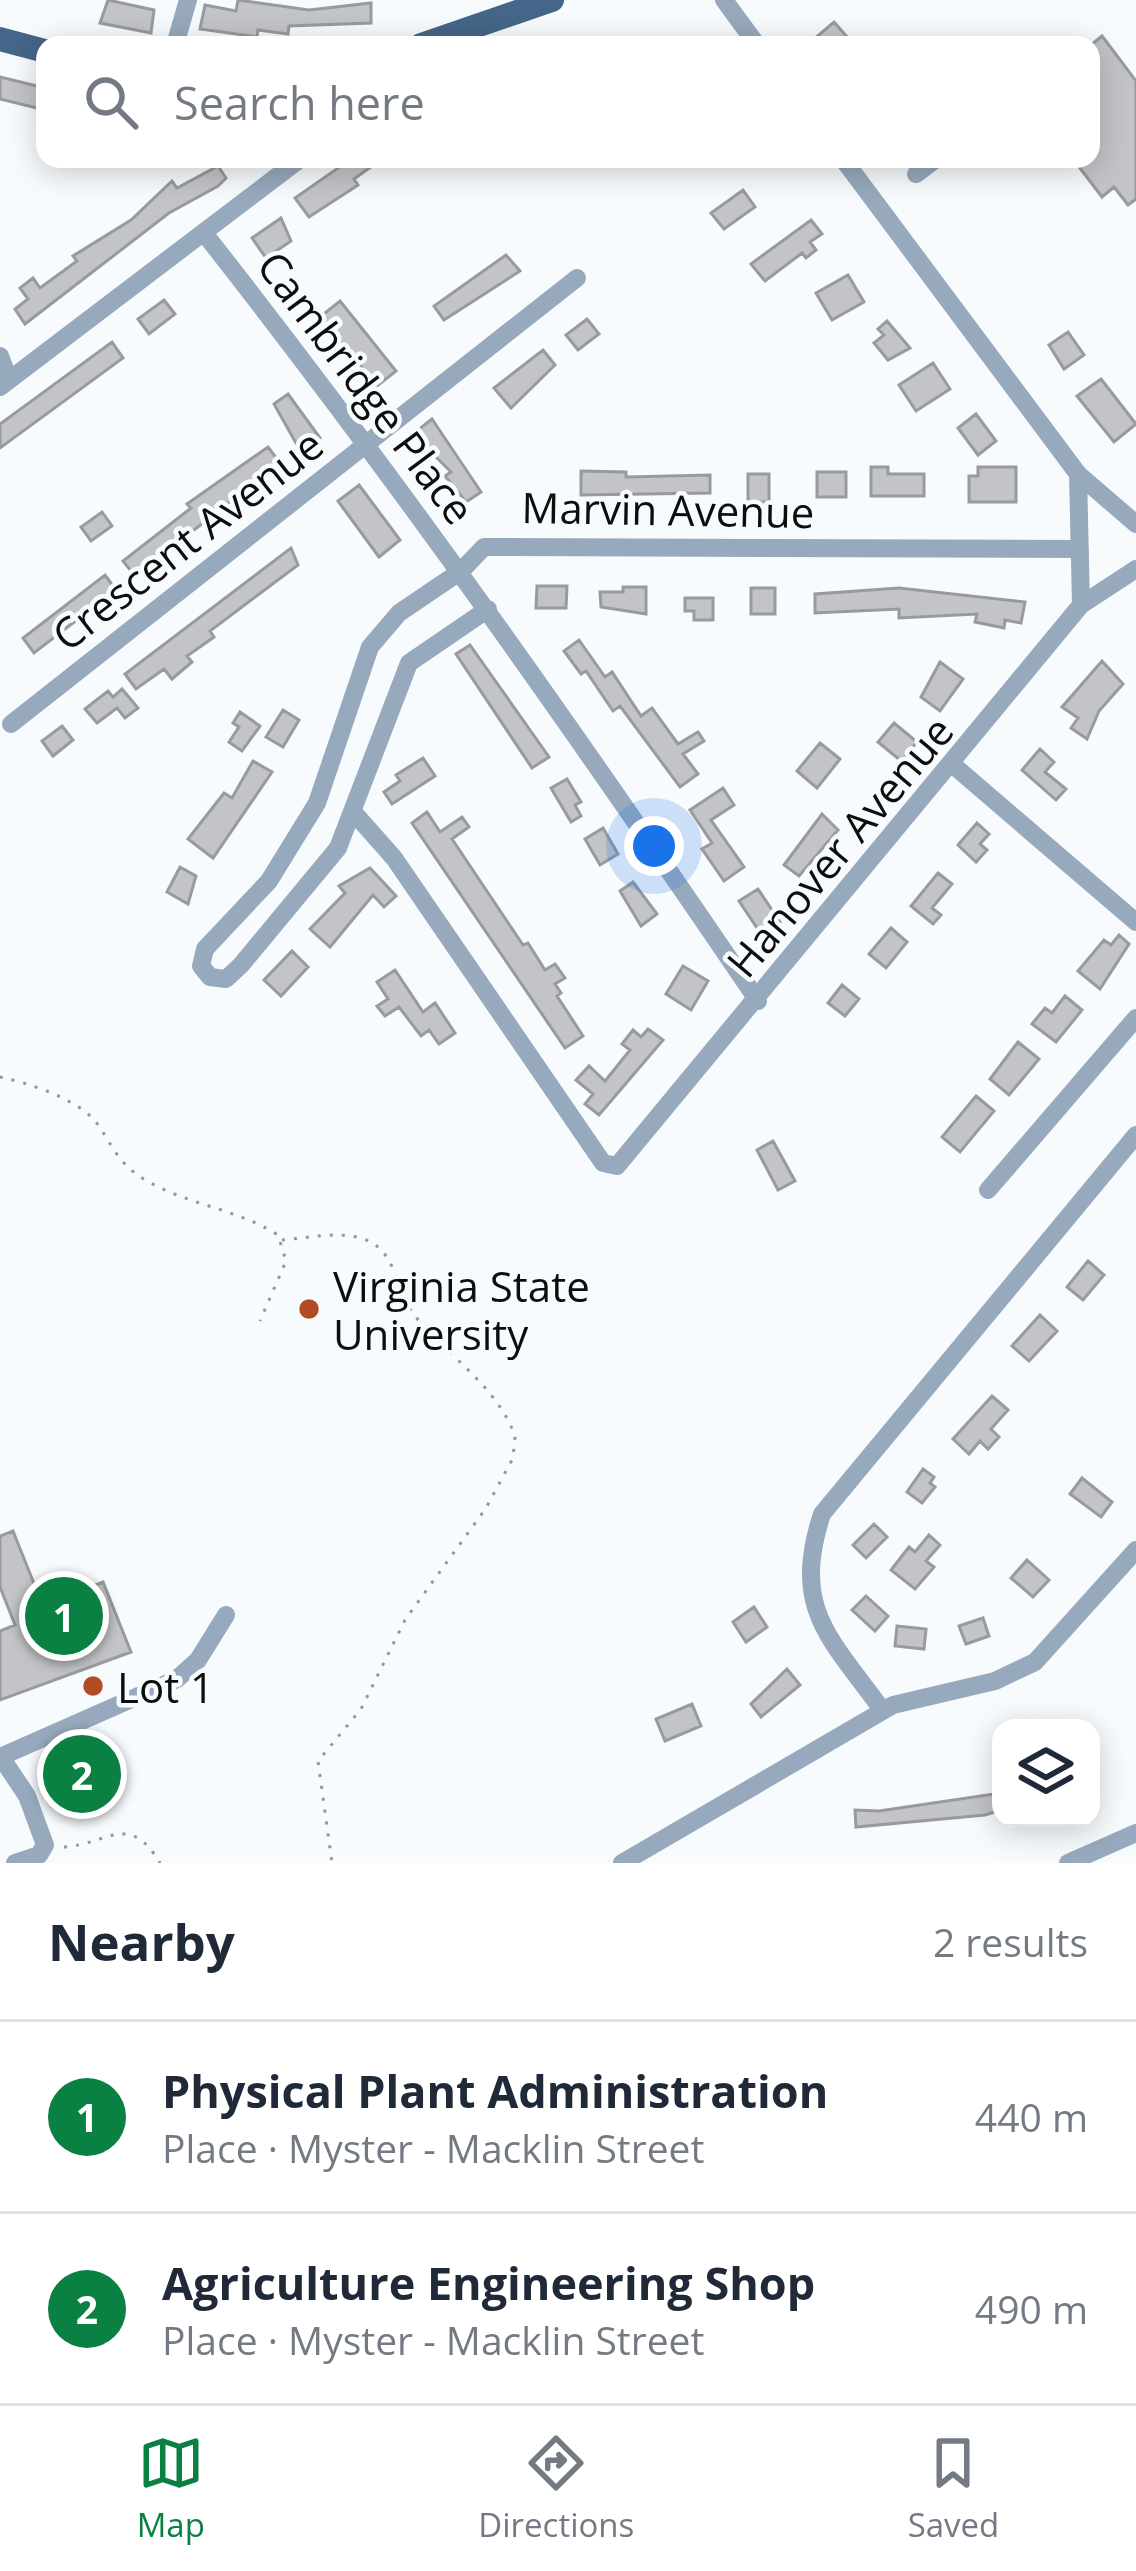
<!DOCTYPE html>
<meta charset="utf-8">
<style>
:root{--surface:#fff;--page:#f2f2f3;--text:#1f2937;--muted:#747a83;--line:#e0e1e3;--accent:#0b8043}
body{margin:0;font-family:"Open Sans",sans-serif;background:var(--page);color:var(--text)}
.controls{position:absolute;right:36px;bottom:36px;display:grid;overflow:hidden;border-radius:24px;box-shadow:0 6px 30px #0003}
.controls button{width:108px;height:108px;display:grid;place-items:center;padding:0;border:0;border-bottom:3px solid var(--line);background:var(--surface);color:var(--text);font:60px sans-serif}
.you{position:absolute;left:654px;top:846px;width:42px;height:42px;margin:-30px;border:9px solid #fff;border-radius:50%;background:#1a73e8;box-shadow:0 0 0 18px #1a73e833}
.badge{display:grid;place-items:center;width:78px;height:78px;border-radius:50%;background:var(--accent);color:#fff;font-size:39px;font-weight:700}
.pin{position:absolute;translate:-50% -50%;border:6px solid #fff;box-shadow:0 3px 12px #0006}
.list{margin:0;padding:0;list-style:none}
h2{display:flex;justify-content:space-between;align-items:center;height:156px;margin:0;padding:0 48px;font-size:51px}
h2 small{font-size:39px;font-weight:400;color:var(--muted)}
.list li{display:grid;grid-template-columns:78px 1fr auto;gap:36px;align-items:center;box-sizing:border-box;height:192px;padding:0 48px;border-top:3px solid var(--line)}
.list b{display:block;font-size:45px;white-space:nowrap}
.list p{margin:0;font-size:39px;white-space:nowrap;color:var(--muted)}
.list em{font-size:39px;font-style:normal;color:var(--muted)}
.icon{flex:none;width:66px;height:66px;fill:none;stroke:currentColor;stroke-width:2;stroke-linecap:round;stroke-linejoin:round}
.map{position:relative;flex:none;width:1136px;height:1863px;overflow:hidden}
.search{position:absolute;background:var(--surface);box-shadow:0 6px 30px #0003;left:36px;right:36px;top:36px;height:132px;display:flex;align-items:center;gap:30px;box-sizing:border-box;padding:0 42px;border-radius:24px;color:var(--muted);font-size:45px}
.sheet{height:540px;background:var(--surface)}
nav{display:flex;justify-content:space-around;align-items:center;box-sizing:border-box;height:168px;border-top:3px solid var(--line);background:var(--surface);font-size:33px;color:var(--muted)}
nav a{display:grid;justify-items:center;gap:6px}
nav .on{color:var(--accent)}
.map>svg:first-child{display:block}
</style>
<div class="map">
<svg width="1136" height="1863" viewBox="0 0 1136 1863">
<rect width="100%" height="100%" fill="#f8fbfd"/>
<path fill="#c2c4c7" stroke="#989a9c" stroke-width="3" d="M108 0 154 10 151 33 100 23Z
M238 0 309 10 371 3V23L289 26 288 34 258 30 257 37 200 29 205 5 236 11Z
M834 22 849 39 842 45H807Z
M1102 36 1136 81V199L1128 205 1114 187 1102 197 1073 159H1091V45Z
M0 77 45 88V110L0 99Z
M351 159H382L354 179 358 185 309 217 295 198Z
M218 166 226 178 218 186 169 213 25 324 15 309 28 299 20 288 33 278 40 288 77 261 73 256 131 220 172 181 177 188Z
M743 190 755 207 724 229 711 213Z
M281 218 291 241 266 258 252 238Z
M811 220 822 234 810 242 816 250 806 258 802 253 765 281 751 264Z
M506 255 520 271 444 320 434 306Z
M848 275 864 302 832 320 816 293Z
M164 300 175 314 149 334 138 319Z
M340 301 396 371 377 386 320 317Z
M587 319 599 334 578 350 566 335Z
M887 321 910 348 888 360 874 343 884 335 878 329Z
M1068 332 1084 355 1064 369 1049 345Z
M112 342 123 358 0 448V424Z
M543 350 555 365 511 408 494 388Z
M933 363 950 389 916 411 899 385Z
M1101 379 1136 424 1114 442 1077 396Z
M288 394 320 438 301 452 274 404Z
M976 414 996 441 978 455 958 428Z
M432 419 481 492 466 502 445 476 451 472 413 434Z
M268 447 280 463 135 576 123 561 191 508 187 504Z
M871 467H888V474H924V496H871Z
M978 467H1016V502H969V476H978Z
M581 471 626 472V477L710 475V493L581 495Z
M817 472H846V497H817Z
M748 474H769V502H748Z
M359 485 400 540 379 557 338 501Z
M102 512 112 526 91 541 81 527Z
M291 548 298 565 210 631 214 637 187 656 192 662 172 679 164 669 136 689 125 674Z
M105 575 116 590 34 653 23 638Z
M537 586H567L566 608H536Z
M623 587H646V614L601 607 600 592H623Z
M751 588H775V614H751Z
M899 588 1025 602 1021 623 1005 620 1004 628 975 622 977 614 899 618V609L815 613V594Z
M685 598H713V620H694V611H685Z
M579 640 605 677 612 672 641 716 652 708 678 744 698 732 704 741 683 754 698 774 680 787 620 706 613 711 586 671 581 674 564 651Z
M470 645 549 757 532 768 456 654Z
M1102 661 1123 684 1099 711 1087 739 1071 728 1078 718 1062 707Z
M940 662 963 679 940 711 921 697Z
M122 689 138 708 125 718 117 708 97 723 85 709 108 691 113 697Z
M283 710 299 720 283 747 266 737Z
M240 712 260 726 242 751 229 742 239 727 233 723Z
M894 723 917 742 901 761 878 742Z
M62 726 73 740 53 756 42 741Z
M820 743 840 759 817 788 797 771Z
M1040 749 1054 762 1045 772 1066 789 1056 800 1022 770Z
M423 758 435 776 392 804 384 792 400 781 396 775Z
M253 761 272 772 213 858 188 839 224 793 232 798Z
M567 779 581 802 575 805 581 816 571 822 551 788Z
M723 788 734 805 711 820 744 867 724 881 702 849 712 843 690 810Z
M427 812 440 832 462 817 469 827 452 839 523 945 528 943 545 970 555 964 565 978 555 984 561 993 557 996 583 1036 565 1048 412 823Z
M822 814 838 830 799 876 784 865Z
M977 823 989 834 980 844 987 850 976 862 958 845Z
M603 828 618 854 600 865 585 839Z
M180 867 196 876 188 904 167 892Z
M370 868 396 896 384 907 373 895 330 947 310 929 345 893 339 886Z
M938 873 952 884 932 908 941 915 933 924 911 906Z
M633 882 657 914 641 926 620 891Z
M758 889 780 922 761 934 739 901Z
M891 928 907 942 886 968 869 954Z
M1119 935 1129 944 1100 989 1078 971 1104 940 1111 945Z
M292 951 308 967 281 996 264 980Z
M683 966 708 981 691 1010 666 994Z
M395 970 423 1012 435 1003 455 1033 439 1044 429 1030 421 1036 399 1007 385 1016 377 1006 388 999 377 982Z
M842 985 859 999 845 1016 828 1003Z
M1065 996 1082 1010 1056 1042 1032 1024 1045 1008 1052 1013Z
M648 1029 663 1040 599 1115 585 1104 593 1094 576 1080 589 1066 605 1081 630 1050 622 1044 633 1030 641 1037Z
M1018 1042 1039 1059 1009 1095 990 1079Z
M976 1096 994 1111 960 1152 942 1137Z
M773 1141 795 1181 778 1190 757 1150Z
M1088 1261 1104 1275 1083 1300 1067 1287Z
M1040 1315 1057 1331 1029 1361 1012 1346Z
M992 1396 1008 1410 991 1429 999 1437 988 1449 980 1441 969 1454 953 1439Z
M923 1469 934 1477 930 1483 935 1487 922 1503 907 1492Z
M1082 1478 1112 1502 1101 1517 1070 1494Z
M874 1524 887 1537 866 1558 853 1545Z
M13 1531 43 1606 103 1582 131 1652 0 1700V1631L15 1625 0 1587V1536Z
M929 1535 940 1545 926 1561 934 1567 915 1589 891 1570 909 1547 915 1552Z
M1027 1560 1049 1580 1033 1597 1011 1578Z
M866 1596 888 1616 875 1631 852 1610Z
M754 1607 767 1627 746 1642 733 1622Z
M983 1618 989 1636 966 1644 959 1626Z
M897 1626 926 1629 924 1649 895 1646Z
M787 1669 800 1685 761 1717 751 1704Z
M692 1704 701 1726 665 1741 656 1719Z
M99 1743 116 1784 64 1805 48 1763Z
M1001 1793V1810L985 1815 856 1827 855 1810 879 1811Z"/>
<g fill="none" stroke-linecap="round" stroke-linejoin="round">
<path stroke="#949698" stroke-width="3" stroke-dasharray="3 9" stroke-linecap="butt" d="M0 1077C28 1083 64 1095 87 1113 109 1131 110 1160 147 1181 189 1205 237 1209 278 1235L286 1261 260 1321
M282 1240C310 1238 349 1228 374 1244 397 1259 398 1295 415 1316 446 1354 500 1389 515 1437L513 1458 486 1508 405 1620 361 1709 318 1761 332 1863
M64 1847C109 1844 129 1811 160 1863"/>
<path stroke="#97a9bd" stroke-width="18" d="M724 0 757 45
M175 45 188 0
M916 174 936 159
M204 233C400 482 580 739 758 1001
M0 356 9 380
M0 387 300 159
M1078 474 1136 524
M1081 605 1136 569
M488 609 409 663 338 848 241 965 226 979 210 977 201 966 205 949 269 881 317 803 370 647 399 613 461 571 484 547 1080 549
M11 724 577 278
M953 765 1136 922
M355 814 394 858 603 1163 617 1166 1081 605 1078 474 843 159
M988 1190 1136 1018
M883 1711C830 1638 791 1609 822 1514L1136 1135
M0 1757 177 1679 198 1660 226 1615
M1 1757 27 1796 45 1845 39 1855 15 1863
M622 1863 893 1705 995 1681 1035 1662 1136 1550
M1068 1863 1136 1833"/>
<path stroke="#456688" stroke-width="24" d="M0 39 45 51
M421 45 552 0"/>
</g>
<g fill="#b24c25" stroke="#f8fbfd" stroke-width="4.5">
<circle cx="309" cy="1309" r="12"/>
<circle cx="93" cy="1686" r="12"/>
</g>
<g text-anchor="middle" dominant-baseline="central" stroke-width="9" stroke-linejoin="round" paint-order="stroke">
<g font-size="42" fill="#0c0d0d" stroke="#f8fbfd">
<text transform="translate(367 387) rotate(53)">Cambridge Place</text>
<text transform="translate(668 509) rotate(1)">Marvin Avenue</text>
<text transform="translate(187 539) rotate(-38)">Crescent Avenue</text>
<text transform="translate(839 846) rotate(-50)">Hanover Avenue</text>
</g>
<g font-size="42" fill="#0c0d0d" stroke="#f8fbfd" text-anchor="start">
<text x="333" y="1285">Virginia State<tspan x="333" dy="48">University</tspan></text>
<text x="117" y="1686">Lot 1</text>
</g>
</g>
</svg>
<div class="controls">
<button><svg class="icon" aria-label="layers" viewBox="0 0 24 24"><path d="M12 4l9 5-9 5-9-5zM3 14l9 5 9-5"/></svg></button>
</div>
<div class="you"></div>
<div class="pin badge" style="left:64px;top:1616px">1</div>
<div class="pin badge" style="left:82px;top:1774px">2</div>
<div class="search"><svg class="icon" aria-label="search" viewBox="0 0 24 24"><circle cx="10" cy="10" r="6"/><path d="M15 15l6 6"/></svg>Search here</div>
</div>
<section class="sheet">
<h2>Nearby<small>2 results</small></h2>
<ul class="list">
<li><span class="badge">1</span><div><b>Physical Plant Administration</b><p>Place · Myster - Macklin Street</p></div><em>440 m</em></li>
<li><span class="badge">2</span><div><b>Agriculture Engineering Shop</b><p>Place · Myster - Macklin Street</p></div><em>490 m</em></li>
</ul>
</section>
<nav>
<a class="on"><svg class="icon" aria-label="map" viewBox="0 0 24 24"><path d="M3 6l6-2 6 2 6-2v14l-6 2-6-2-6 2zM9 4v14M15 6v14"/></svg>Map</a>
<a><svg class="icon" aria-label="directions" viewBox="0 0 24 24"><path d="M12 3l9 9-9 9-9-9zM9 14v-3h6M13 9l2 2-2 2"/></svg>Directions</a>
<a><svg class="icon" aria-label="saved" viewBox="0 0 24 24"><path d="M7 4h10v16l-5-4-5 4z"/></svg>Saved</a>
</nav>
